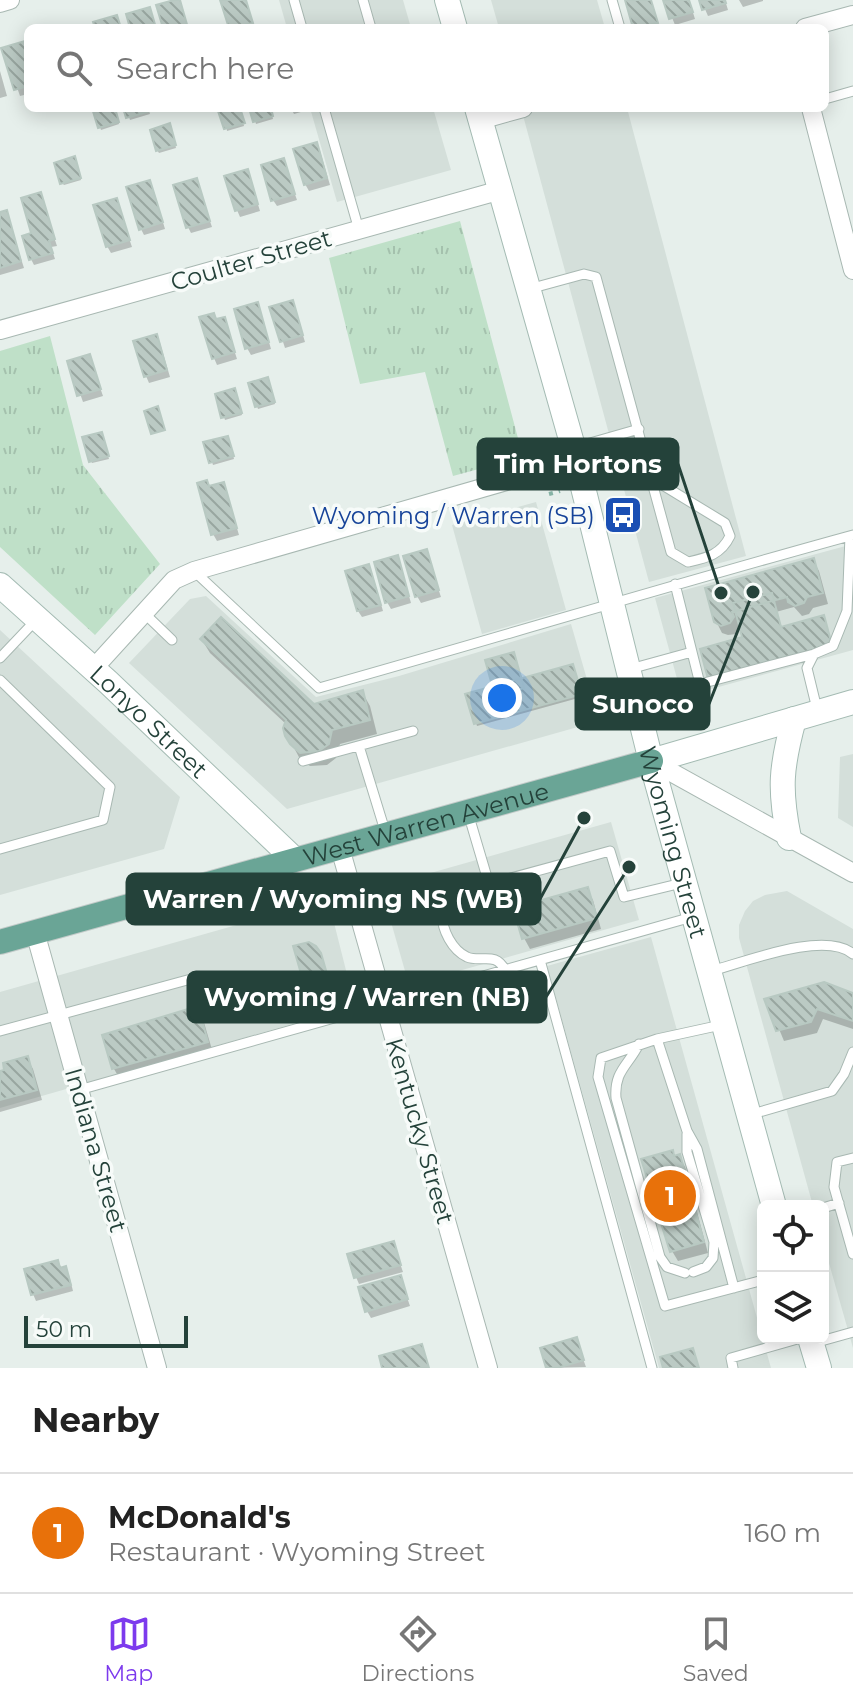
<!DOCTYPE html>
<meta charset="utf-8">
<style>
:root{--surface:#fff;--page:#f2f2f2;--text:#222;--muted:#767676;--line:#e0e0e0;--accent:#7c3aed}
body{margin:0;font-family:Montserrat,sans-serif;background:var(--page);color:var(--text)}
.controls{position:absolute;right:24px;bottom:24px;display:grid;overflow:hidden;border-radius:12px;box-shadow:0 4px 20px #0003}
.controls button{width:72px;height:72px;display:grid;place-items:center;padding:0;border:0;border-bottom:2px solid var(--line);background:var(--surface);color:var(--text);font:40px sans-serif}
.scale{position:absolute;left:24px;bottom:20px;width:164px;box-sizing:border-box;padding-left:8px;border:4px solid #24423a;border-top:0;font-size:22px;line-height:28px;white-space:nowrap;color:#24423a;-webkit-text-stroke:6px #f7fbf9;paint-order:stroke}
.you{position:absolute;left:502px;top:698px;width:28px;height:28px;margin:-20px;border:6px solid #fff;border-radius:50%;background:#1a73e8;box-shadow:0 0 0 12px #1a73e833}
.badge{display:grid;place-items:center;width:52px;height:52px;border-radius:50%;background:var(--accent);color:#fff;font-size:26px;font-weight:700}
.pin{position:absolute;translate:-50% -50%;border:4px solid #fff;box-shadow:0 2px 8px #0006}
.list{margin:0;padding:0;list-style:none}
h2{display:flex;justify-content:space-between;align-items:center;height:104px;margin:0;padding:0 32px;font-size:34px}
h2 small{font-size:26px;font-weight:400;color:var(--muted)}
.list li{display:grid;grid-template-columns:52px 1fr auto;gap:24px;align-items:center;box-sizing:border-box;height:120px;padding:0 32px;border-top:2px solid var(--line)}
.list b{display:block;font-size:30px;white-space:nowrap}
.list p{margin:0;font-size:26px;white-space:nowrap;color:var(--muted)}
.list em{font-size:26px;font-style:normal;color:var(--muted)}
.icon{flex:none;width:44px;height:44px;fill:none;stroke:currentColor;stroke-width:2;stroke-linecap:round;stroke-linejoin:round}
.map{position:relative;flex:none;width:853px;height:1368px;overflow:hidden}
.search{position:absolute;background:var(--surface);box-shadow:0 4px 20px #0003;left:24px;right:24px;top:24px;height:88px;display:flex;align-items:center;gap:20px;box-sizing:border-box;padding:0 28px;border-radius:12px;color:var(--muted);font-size:30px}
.sheet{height:224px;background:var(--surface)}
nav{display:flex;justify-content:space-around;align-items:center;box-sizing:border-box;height:112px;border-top:2px solid var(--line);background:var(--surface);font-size:22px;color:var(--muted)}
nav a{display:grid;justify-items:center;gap:4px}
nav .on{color:var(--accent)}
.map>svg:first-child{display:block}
</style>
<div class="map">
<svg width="853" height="1368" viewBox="0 0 853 1368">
<defs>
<pattern id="grass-tufts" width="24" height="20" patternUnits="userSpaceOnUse" patternTransform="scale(2)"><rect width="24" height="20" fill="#bfe0c8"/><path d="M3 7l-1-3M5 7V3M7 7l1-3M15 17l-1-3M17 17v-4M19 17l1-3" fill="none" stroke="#a4c1ad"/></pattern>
<pattern id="building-back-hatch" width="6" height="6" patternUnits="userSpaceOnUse" patternTransform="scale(2)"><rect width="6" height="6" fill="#bbcac4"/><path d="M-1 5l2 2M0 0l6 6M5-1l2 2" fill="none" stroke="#98a6a0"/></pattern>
</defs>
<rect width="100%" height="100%" fill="#e6efeb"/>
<path fill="#d4dfda" d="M279 0H403L411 28H287Z
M491 0H597L605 28H499Z
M310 108H433L451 170 337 202Z
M521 108H627L746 556 649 582Z
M536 502 566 610 482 634 452 525Z
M853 544V650L682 697 655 598Z
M206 596 316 697 399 676 571 624 599 721 287 809 129 663 190 599Z
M0 630 180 797 164 849 0 895Z
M853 754V827L838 818 840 757Z
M611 822 639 920 409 985 381 887Z
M787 891 853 929V1348L823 1242V1206H813L739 938V925L745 911 753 901 765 895Z
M328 899 355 1006 0 1108V992Z
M651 937 771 1368H659L547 966Z"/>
<path fill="url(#grass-tufts)" d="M460 221 523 457 453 476 425 372 360 384 329 258Z
M50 336 83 465 160 564 95 635 0 547V351Z"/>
<path fill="#0003" d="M222 0H246L255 28H231Z
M627 0H651L659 28H636Z
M665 0H689L695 19 675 25Z
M701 0H725L728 10 708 16Z
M739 0H763V1L743 7Z
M24 43 28 49V94L20 96 4 49Z
M0 71 7 96 0 98Z
M94 108H114L119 124 101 130Z
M126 108H148L150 114 130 120Z
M224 108H239L244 126 227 131Z
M251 108H270L273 119 256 124Z
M291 108H311V109L294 114Z
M171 128 176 148 159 153 157 150Z
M320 151 330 185 309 191 305 184Z
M75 161 81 180 64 185 62 183Z
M283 161 297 200 277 206 273 200Z
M250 178 260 211 240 217 237 210Z
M196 180 212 227 191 233 188 227Z
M153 189 165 229 144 235 141 229Z
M40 195 57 246 51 247 55 259 34 265 31 259Z
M116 200 132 247 111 253 107 246Z
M6 212 24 268 0 275V214Z
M272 308 295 309 305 342 285 348Z
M260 311 271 349 251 355 247 348Z
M224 319 237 359 217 365 214 358 217 321Z
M160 343 170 377 149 383 146 376Z
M89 356 103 396 83 402 69 362Z
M269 382 275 404 258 409 250 384Z
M235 393 242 415 225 420 217 395Z
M102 437 109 459 92 463 91 461Z
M229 440 234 459 213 465 206 444Z
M209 488 226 491 239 535 217 541 213 534Z
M426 552 441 597 421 603 417 596Z
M813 560 819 571 828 604 813 608 809 614 802 616 794 607 776 612 745 639 741 624 736 634 728 635 722 633 716 621Z
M400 564 411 603 391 609 387 602Z
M372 573 383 611 362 617 358 611Z
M202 640 313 706 362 692 370 706 377 734 340 744 336 758 327 765 310 766 300 759 292 744 287 725 210 653Z
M513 654 523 680 574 669 582 697 477 726 476 723Z
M587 889 593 900 601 929 530 949 524 938 516 909Z
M295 948 321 959 330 983 342 980 352 1005 318 1015 312 1005Z
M853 995V1029L823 1019 817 1033 784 1041 767 1000Z
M197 1008 203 1019 213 1053 120 1079 114 1069 105 1036Z
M27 1058 33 1069 42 1100 0 1112V1073Z
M679 1156 685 1167 708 1253 678 1261 672 1251 674 1158Z
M393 1243 403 1272 359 1284 356 1277Z
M57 1262 69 1275 73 1291 36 1301 33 1294Z
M400 1277 410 1306 371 1318 367 1311Z
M576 1340 586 1367 548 1368Z"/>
<path fill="url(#building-back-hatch)" stroke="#b8c9c2" stroke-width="2" d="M174 0H180L188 28H163L156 5Z
M220 0H246L253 23 229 28Z
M625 0H651L658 23 633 28Z
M663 0H689L693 12 669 19Z
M699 0H725L726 3 702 10Z
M150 7 156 28H130L126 14Z
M117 15 121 28H95L93 22Z
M25 41 28 50V86L14 90 1 48Z
M92 108H115L119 122 98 128Z
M123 108H149L150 111 126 118Z
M217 108H240L245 123 224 129Z
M249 108H271L273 116 253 122Z
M170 123 176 145 156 151 150 130Z
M317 142 327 178 304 185 293 149Z
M75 156 81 178 60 184 54 163Z
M284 158 295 194 271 201 261 165Z
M248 169 258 204 235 211 224 176Z
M197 178 210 221 186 228 173 185Z
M150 180 163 222 139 230 126 187Z
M41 192 55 239 49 241 53 253 29 260 22 236 31 233 21 198Z
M117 198 130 240 106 247 93 205Z
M7 210 21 261 0 268V212Z
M293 300 303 335 280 342 269 307Z
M258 302 269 342 245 349 234 309Z
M214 313 216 319 225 317 235 352 212 359 199 317Z
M157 334 167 370 144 377 133 341Z
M90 354 101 389 77 396 67 361Z
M268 377 275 402 255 407 248 383Z
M235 388 242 413 221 418 215 394Z
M158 406 165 430 151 434 144 411Z
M102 432 109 456 89 462 82 437Z
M228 436 234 456 209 463 203 442Z
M207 480 209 486 224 482 237 528 211 535 197 483Z
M427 549 439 590 415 597 403 556Z
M398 555 409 596 385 603 374 562Z
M814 558 823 593 807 597 804 603 795 606 788 602 787 597 732 612 734 617 730 623 721 626 714 622 705 588Z
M369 564 381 605 357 611 345 571Z
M772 593 781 627 824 615 832 645 708 679 700 649 742 637 733 603Z
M221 617 314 704 363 690 370 720 332 730 329 744 319 751 300 753 290 744 285 736 283 728 286 720 200 639Z
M514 652 524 688 495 696 485 660Z
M573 664 582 694 474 724 465 694Z
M588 887 597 918 522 939 513 908Z
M309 942 316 946 321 953 329 981 343 978 348 994 310 1005 293 946Z
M824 982 853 993V1021L817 1009 811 1022 776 1031 764 999Z
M198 1006 208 1042 112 1069 102 1035Z
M28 1056 37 1090 0 1100V1071L4 1070 3 1063Z
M673 1150 674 1156 680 1154 704 1242 670 1252 641 1159Z
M394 1241 401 1265 354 1278 347 1254Z
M58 1260 60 1268 66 1266 71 1285 31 1295 24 1269Z
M401 1275 408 1299 365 1312 358 1287Z
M577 1337 584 1360 557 1368H546L540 1348Z
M422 1344 429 1368H382L379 1356Z
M693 1348 699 1368H663L660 1357Z"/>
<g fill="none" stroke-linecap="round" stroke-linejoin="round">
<defs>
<path id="lane" d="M294 0 302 28
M363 0 371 28
M612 0 620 28
M825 99 853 91
M324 108 359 230
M529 289 584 274 596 277 671 552 688 562C706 558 721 555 730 536L725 523 651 478
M576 447 639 429
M194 571 319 688C497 638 674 584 853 535
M675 584 700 684 814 654
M144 613 172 640
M0 658 36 620
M630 669 692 652
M0 680 110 787 103 820 0 849
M817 709 807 668 814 654 833 646 847 611 850 536
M359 746 386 834
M303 761 413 731
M468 813 489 884 610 851 624 897 682 883
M489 884 449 897C446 903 442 908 442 914 442 930 452 950 467 957 482 963 495 951 505 970
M540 960 652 1368
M711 971C745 962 825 930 853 954
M721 1025 657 1039 601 1058 598 1077 665 1306 763 1280
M0 1031 191 979
M657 1039 687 1131 697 1149 734 1288
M639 1044C628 1066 614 1071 616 1098L660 1257 667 1267 685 1273
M79 1090 692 917
M749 1115 832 1091 844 1074 853 1052
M687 1134V1152L714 1242 713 1258 706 1267 693 1272
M853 1158 837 1162 834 1187 853 1254
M823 1208 839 1203
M814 1343 853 1332
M733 1368 731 1358 801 1338"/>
<path id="street" d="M0 3 10 0
M805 28 853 15
M811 108 853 270
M480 120 523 108
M0 330 501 190
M93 669 174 580 194 571 576 461
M651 761 853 873
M340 848 488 1368
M35 932 157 1368"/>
<g id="secondary">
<path d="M447 0 455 28"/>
<path id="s1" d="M477 108 572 443 651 761 774 1206"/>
<path id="s2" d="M0 585 108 682 294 859"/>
<path d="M651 761 853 702"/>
<path d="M789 838C779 789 781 767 794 719"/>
<path d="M810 1338 819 1368"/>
</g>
<g id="primary">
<path id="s3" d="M0 942 651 761"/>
</g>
</defs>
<use href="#lane" stroke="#a8b8b2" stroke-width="11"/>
<use href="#street" stroke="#a8b8b2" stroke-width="20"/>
<use href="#secondary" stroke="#a4bbb3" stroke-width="26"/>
<use href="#primary" stroke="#c2cac8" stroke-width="26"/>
<path stroke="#86b3a5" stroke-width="4" stroke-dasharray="4 6" stroke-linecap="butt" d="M549 494 560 491"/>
<use href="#lane" stroke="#fff" stroke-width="9"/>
<use href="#street" stroke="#fff" stroke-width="18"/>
<use href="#secondary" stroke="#fff" stroke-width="24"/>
<use href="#primary" stroke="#6aa596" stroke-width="24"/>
</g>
<defs>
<symbol id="bus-square" viewBox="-11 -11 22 22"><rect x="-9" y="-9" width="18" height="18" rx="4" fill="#1a4fb4" stroke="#f7fbf9"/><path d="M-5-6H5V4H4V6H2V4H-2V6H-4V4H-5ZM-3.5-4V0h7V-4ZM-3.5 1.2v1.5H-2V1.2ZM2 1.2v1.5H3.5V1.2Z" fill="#fff"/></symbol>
</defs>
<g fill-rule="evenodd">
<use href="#bus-square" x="601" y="493" width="44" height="44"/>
</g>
<g text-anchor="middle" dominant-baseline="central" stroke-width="7" stroke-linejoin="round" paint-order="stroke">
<g font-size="24" fill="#24423a" stroke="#f7fbf9">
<text transform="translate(251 260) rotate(-16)">Coulter Street</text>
<text stroke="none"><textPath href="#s2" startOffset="202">Lonyo Street</textPath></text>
<text stroke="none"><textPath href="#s3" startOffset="442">West Warren Avenue</textPath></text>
<text stroke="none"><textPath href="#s1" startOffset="760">Wyoming Street</textPath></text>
<text transform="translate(420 1131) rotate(74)">Kentucky Street</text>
<text transform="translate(96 1150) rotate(74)">Indiana Street</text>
</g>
<g font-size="24" fill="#164399" stroke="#f7fbf9" text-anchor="end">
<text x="595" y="515">Wyoming / Warren (SB)</text>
</g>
</g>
<path fill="none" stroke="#24423a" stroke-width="3" d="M721 593L678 464M753 592L709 704M584 818L540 899M629 867L546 997"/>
<g fill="#24423a" stroke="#f7fbf9" stroke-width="3">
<circle cx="721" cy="593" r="8"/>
<circle cx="753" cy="592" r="8"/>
<circle cx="584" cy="818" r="8"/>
<circle cx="629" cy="867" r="8"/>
</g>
<g fill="#24423a" stroke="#24423a" stroke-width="3">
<rect x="478" y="439" width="200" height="50" rx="8"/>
<rect x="576" y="679" width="133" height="50" rx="8"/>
<rect x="127" y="874" width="413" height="50" rx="8"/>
<rect x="188" y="972" width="358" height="50" rx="8"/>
</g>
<g font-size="26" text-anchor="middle" font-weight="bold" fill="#fff">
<text x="578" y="473">Tim Hortons</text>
<text x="643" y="713">Sunoco</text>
<text x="333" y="908">Warren / Wyoming NS (WB)</text>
<text x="367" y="1006">Wyoming / Warren (NB)</text>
</g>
</svg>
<div class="controls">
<button><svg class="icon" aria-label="locate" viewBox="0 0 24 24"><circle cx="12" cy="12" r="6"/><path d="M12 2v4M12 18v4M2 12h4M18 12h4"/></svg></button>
<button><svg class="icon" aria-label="layers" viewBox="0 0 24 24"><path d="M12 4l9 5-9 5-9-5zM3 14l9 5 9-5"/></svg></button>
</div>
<div class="scale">50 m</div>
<div class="you"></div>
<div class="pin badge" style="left:670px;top:1196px;background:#e8710a">1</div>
<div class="search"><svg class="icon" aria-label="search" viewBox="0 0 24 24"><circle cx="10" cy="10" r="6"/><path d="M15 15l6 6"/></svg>Search here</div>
</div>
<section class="sheet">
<h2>Nearby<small></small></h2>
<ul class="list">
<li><span class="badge" style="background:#e8710a">1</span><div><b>McDonald's</b><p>Restaurant · Wyoming Street</p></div><em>160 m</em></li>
</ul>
</section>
<nav>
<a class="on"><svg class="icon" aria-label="map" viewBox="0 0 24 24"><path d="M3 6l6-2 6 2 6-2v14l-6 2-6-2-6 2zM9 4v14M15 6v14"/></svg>Map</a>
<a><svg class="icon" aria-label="directions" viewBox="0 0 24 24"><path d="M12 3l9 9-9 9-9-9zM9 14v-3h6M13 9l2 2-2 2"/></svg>Directions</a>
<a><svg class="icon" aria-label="saved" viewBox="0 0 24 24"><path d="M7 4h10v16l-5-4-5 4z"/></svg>Saved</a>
</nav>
